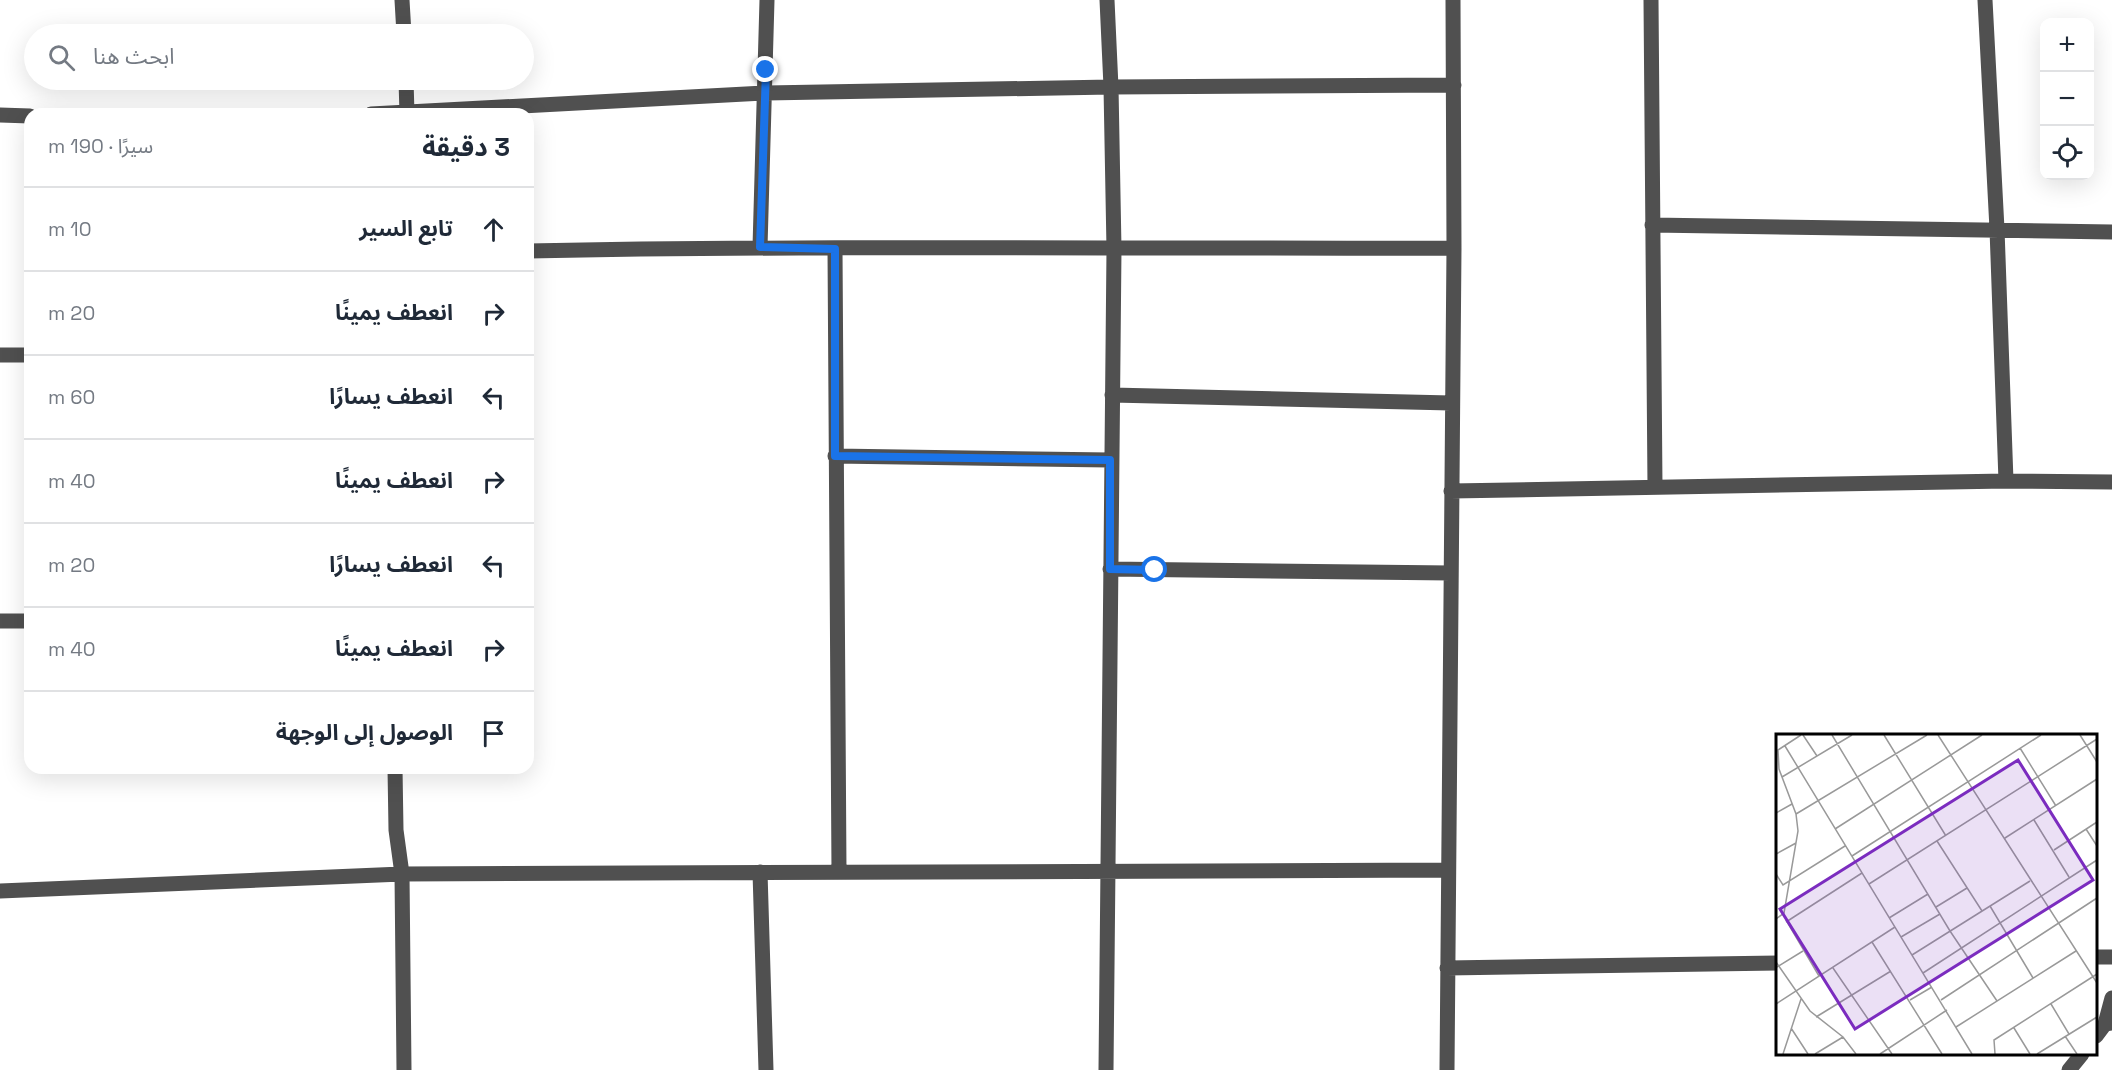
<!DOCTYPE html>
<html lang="ar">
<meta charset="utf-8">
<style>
:root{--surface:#fff;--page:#f2f2f3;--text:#1f2937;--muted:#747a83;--line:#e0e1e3}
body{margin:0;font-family:"Space Grotesk","Noto Sans Arabic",sans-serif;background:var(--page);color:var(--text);direction:rtl}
.controls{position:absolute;right:18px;top:18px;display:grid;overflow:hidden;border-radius:12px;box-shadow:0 6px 24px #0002}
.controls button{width:54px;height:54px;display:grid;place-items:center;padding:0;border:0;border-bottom:2px solid var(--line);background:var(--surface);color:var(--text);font:30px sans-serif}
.stop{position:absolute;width:18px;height:18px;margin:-14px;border:4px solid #1a73e8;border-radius:50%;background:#fff}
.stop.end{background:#1a73e8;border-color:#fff;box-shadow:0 2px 6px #0008}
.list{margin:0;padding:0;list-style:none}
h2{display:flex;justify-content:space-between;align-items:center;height:78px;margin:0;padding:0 24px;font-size:26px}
h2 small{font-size:20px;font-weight:400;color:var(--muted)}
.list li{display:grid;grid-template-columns:39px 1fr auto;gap:18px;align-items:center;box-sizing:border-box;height:84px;padding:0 24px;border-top:2px solid var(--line)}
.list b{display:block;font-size:22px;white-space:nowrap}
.list em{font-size:20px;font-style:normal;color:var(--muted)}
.icon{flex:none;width:33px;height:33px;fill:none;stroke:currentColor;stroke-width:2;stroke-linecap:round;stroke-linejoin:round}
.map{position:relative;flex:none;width:2112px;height:1070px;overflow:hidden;direction:ltr}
.search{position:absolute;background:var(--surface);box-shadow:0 6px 24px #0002;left:24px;top:24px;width:510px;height:66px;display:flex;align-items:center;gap:15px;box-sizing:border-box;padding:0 21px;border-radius:33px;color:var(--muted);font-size:22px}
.panel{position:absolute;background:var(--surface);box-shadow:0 6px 24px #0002;left:24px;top:108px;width:510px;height:666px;border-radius:18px;direction:rtl}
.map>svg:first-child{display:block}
</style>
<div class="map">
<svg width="2112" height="1070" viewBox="0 0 2112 1070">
<rect width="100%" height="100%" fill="#fff"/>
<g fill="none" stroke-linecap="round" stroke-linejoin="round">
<path stroke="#505050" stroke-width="15" d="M402 0 404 34
M1651 0 1655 487
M1985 0 1997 229 2006 481
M406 80 407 114
M371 114 766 93 1111 87 1454 85
M0 115 30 116
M1652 225 2112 232
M760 247 767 0
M835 249 839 872
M528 251C836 245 1145 249 1454 248
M0 355H30
M1112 395 1451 403
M835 456 1110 460
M1451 491 2006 481 2112 482
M1110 569 1451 573
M0 621H30
M395 768 396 830 402 874 404 1070
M760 872 766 1070
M0 891 402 874 1448 870
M2096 957H2112
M1447 968 1778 963
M2105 1024 2112 998
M2096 1036 2105 1024 2112 1023
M1106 1070 1114 249 1111 87 1107 0
M1447 1070 1454 248 1453 0
M2069 1070 2082 1054"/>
</g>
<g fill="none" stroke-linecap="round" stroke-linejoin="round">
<path stroke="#1a73e8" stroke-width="8" d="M766 70 760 247 835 249V456L1110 460V569L1155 570"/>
</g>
<g transform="translate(1776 734)">
<rect width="321" height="321" fill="#fff"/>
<path fill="none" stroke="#999" stroke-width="1.5" d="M27 1 41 22M56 1 174 197 221 267M108 1 170 102M162 1 321 249M304 1 321 28M9 12 196 320M244 14 280 72M6 43 76 1M0 79 16 70M20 80 151 1M258 86 293 143M59 95 206 1M310 95 321 112M229 104 321 45M161 107 206 177M278 116 321 88M0 120 20 109M76 122 265 1M0 140 7 151 69 112M93 150 321 5M214 172 257 244M160 173 191 154M113 184 152 160M0 185 8 179 22 97 20 80 3 35 2 16 25 1M10 186 43 242M10 188 86 139M125 203 164 180M96 208 166 320M136 221 254 147M0 228 34 277 67 303 80 320M1 233 27 217M57 234 116 320M147 239 321 126M134 266 156 253M165 266 321 164M0 270 119 193M275 270 293 300M40 283 115 237M180 293 300 217M15 294 32 320M238 294 254 320M289 302 301 320M7 320 25 265M39 320 67 303M104 320 171 276M219 320 218 306 321 240M261 320 321 283"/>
<path fill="#7b2cbf" fill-opacity="0.15" stroke="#7b2cbf" stroke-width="3" d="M242 26 317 146 79 295 4 175Z"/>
<rect width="321" height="321" fill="none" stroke="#000" stroke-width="3"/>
</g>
</svg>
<div class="controls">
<button>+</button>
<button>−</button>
<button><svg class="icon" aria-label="locate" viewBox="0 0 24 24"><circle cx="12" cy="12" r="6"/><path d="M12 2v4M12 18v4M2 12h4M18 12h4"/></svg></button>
</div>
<div class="stop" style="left:1155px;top:570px"></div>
<div class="stop end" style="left:766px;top:70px"></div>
<div class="search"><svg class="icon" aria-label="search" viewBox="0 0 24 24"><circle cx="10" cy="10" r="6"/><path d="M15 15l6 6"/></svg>ابحث هنا</div>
<section class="panel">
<h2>3 دقيقة<small>سيرًا · 190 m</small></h2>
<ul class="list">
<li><svg class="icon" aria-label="ahead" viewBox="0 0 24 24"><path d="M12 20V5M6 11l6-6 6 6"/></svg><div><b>تابع السير</b></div><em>10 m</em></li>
<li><svg class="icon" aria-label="right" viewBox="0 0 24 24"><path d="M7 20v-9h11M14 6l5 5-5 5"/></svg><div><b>انعطف يمينًا</b></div><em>20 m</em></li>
<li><svg class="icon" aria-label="left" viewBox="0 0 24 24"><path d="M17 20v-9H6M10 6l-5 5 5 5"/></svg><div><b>انعطف يسارًا</b></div><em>60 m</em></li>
<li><svg class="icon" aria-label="right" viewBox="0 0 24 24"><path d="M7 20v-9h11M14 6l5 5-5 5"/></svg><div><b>انعطف يمينًا</b></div><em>40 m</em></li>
<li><svg class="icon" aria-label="left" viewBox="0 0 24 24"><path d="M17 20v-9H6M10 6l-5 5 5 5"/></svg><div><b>انعطف يسارًا</b></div><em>20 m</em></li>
<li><svg class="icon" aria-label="right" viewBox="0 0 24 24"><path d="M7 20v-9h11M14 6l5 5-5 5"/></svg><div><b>انعطف يمينًا</b></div><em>40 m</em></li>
<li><svg class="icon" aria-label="arrive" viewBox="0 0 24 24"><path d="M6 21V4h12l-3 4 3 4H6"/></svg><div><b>الوصول إلى الوجهة</b></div></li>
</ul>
</section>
</div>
